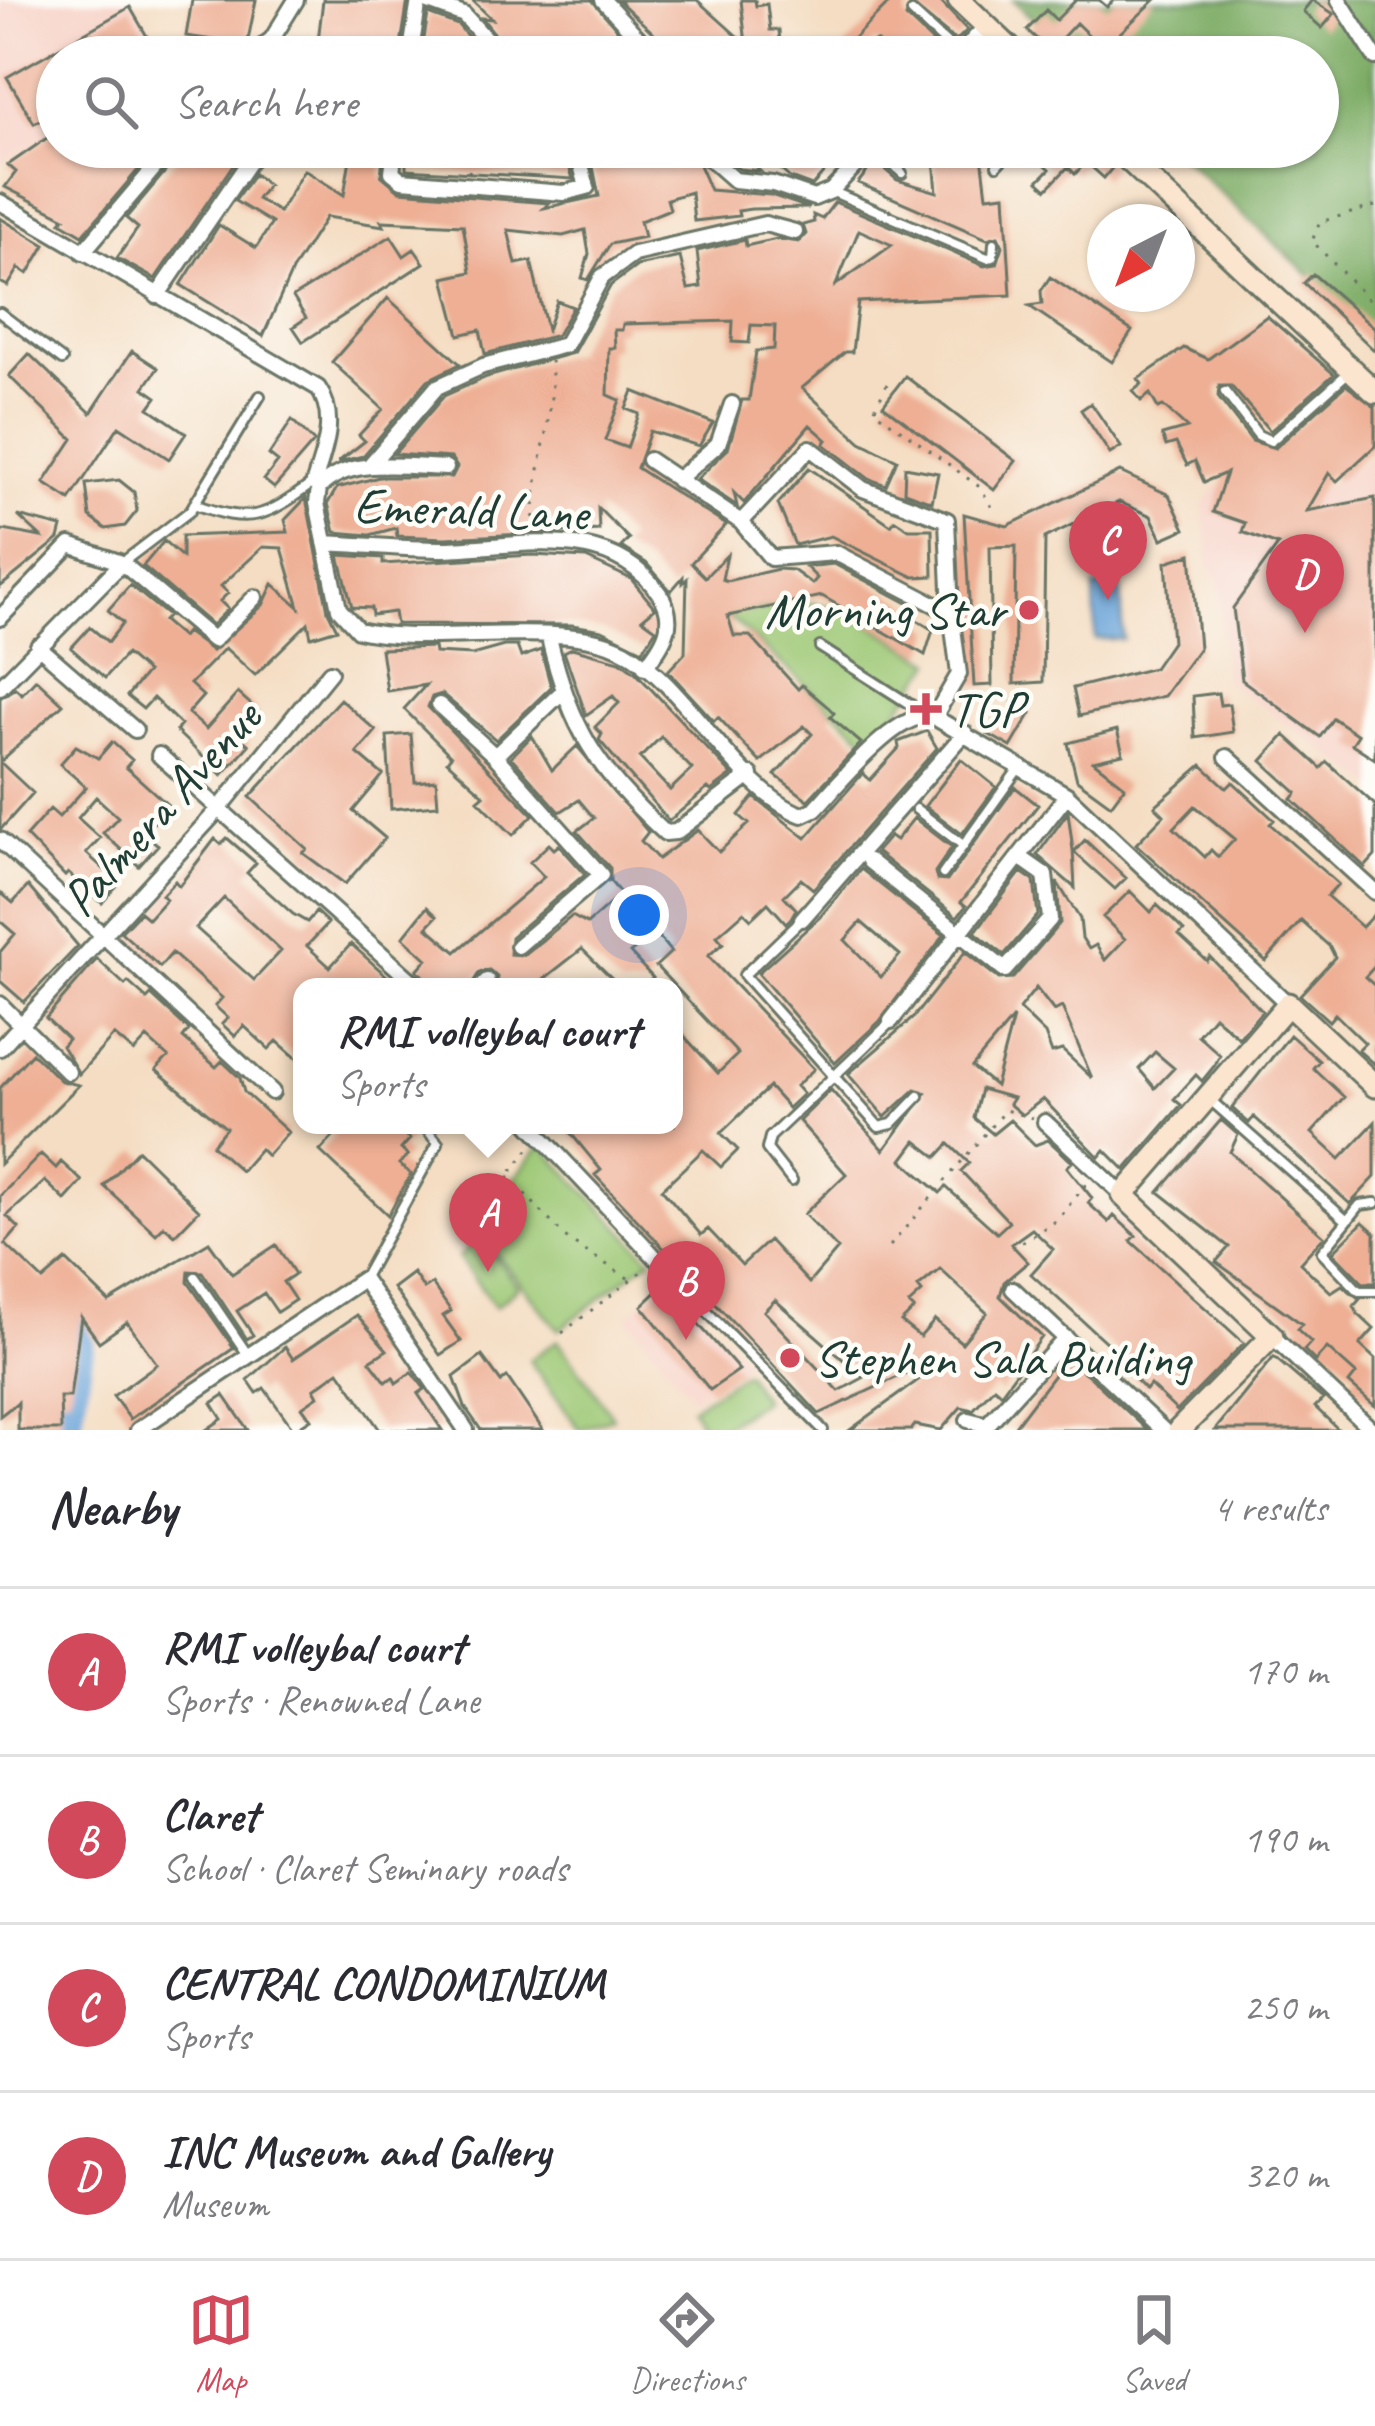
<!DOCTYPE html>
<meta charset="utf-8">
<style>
:root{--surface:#fff;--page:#f7f7f7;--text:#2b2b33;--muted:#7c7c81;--line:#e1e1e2;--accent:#d1495b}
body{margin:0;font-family:Caveat,sans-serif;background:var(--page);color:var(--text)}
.compass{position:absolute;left:1087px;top:204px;width:108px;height:108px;border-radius:50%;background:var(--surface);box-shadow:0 3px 9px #0004;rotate:222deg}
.you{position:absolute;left:639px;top:915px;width:42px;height:42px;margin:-30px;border:9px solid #fff;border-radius:50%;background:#1a73e8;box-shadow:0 0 0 18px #1a73e833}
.badge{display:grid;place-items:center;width:78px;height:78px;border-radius:50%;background:var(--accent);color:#fff;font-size:39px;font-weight:700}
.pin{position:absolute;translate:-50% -99px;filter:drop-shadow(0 3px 6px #0008)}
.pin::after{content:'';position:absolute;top:63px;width:42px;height:36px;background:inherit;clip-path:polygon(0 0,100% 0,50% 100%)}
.popup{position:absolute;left:293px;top:978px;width:390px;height:156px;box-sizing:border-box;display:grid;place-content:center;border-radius:24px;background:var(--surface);filter:drop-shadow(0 3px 9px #0005);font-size:39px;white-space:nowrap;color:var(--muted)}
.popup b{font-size:45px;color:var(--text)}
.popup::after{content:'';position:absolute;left:50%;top:100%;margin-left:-24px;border:24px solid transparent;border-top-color:var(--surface)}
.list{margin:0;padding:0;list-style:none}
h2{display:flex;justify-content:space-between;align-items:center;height:156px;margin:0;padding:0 48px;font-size:51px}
h2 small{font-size:39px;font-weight:400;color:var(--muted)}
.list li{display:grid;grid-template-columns:78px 1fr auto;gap:36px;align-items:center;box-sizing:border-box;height:168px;padding:0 48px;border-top:3px solid var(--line)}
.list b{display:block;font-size:45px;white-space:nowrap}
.list p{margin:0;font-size:39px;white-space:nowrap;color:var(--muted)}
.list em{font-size:39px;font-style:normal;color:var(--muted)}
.icon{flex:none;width:66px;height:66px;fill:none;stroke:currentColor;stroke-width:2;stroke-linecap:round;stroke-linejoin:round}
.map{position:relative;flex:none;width:1375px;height:1430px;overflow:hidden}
.search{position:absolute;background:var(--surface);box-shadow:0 3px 9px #0004;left:36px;right:36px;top:36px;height:132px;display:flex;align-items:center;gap:30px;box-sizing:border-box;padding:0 42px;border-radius:66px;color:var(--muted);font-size:45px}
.sheet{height:828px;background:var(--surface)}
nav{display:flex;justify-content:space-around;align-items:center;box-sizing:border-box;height:168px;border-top:3px solid var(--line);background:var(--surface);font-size:33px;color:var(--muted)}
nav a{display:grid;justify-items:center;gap:6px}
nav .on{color:var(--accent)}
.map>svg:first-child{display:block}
</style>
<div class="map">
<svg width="1375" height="1430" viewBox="0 0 1375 1430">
<rect width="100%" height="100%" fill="#fdfcf7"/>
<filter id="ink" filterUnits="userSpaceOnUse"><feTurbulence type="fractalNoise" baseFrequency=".00833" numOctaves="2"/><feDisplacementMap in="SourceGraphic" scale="24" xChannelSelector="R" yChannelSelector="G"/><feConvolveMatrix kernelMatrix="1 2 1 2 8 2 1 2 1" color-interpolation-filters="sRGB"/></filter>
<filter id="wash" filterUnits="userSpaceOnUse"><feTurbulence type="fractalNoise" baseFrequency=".004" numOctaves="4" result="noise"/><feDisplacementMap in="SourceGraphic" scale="48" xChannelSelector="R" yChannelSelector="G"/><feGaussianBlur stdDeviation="2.7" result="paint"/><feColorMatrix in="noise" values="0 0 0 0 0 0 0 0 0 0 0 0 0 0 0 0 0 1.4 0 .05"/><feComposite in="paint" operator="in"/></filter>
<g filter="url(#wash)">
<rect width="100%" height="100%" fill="#f4ddc2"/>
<path fill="#f7d1c6" d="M0 0H132L171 57H57V130L0 164Z
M1375 454V786L1224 680 1219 582 1210 569 1203 506 1218 484 1290 510Z
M667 1277 748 1362 693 1399 628 1317Z"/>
<path fill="#9cc773" stroke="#5e8254" stroke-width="3" d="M815 603 845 610 933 662 873 745 726 614Z
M541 1145 651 1259 559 1330 475 1228Z
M478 1236 518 1287 495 1307 459 1258Z
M558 1340 613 1417 580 1430 529 1360Z
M745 1372 763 1400 718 1430H705L691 1408Z"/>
<path fill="#7dac65" stroke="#4e744c" stroke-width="3" d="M1013 0H1375V336L1171 147H1318V57H1074Z"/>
<path fill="#69a3d8" stroke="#447086" stroke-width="3" d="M1094 587H1121L1123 639H1095Z"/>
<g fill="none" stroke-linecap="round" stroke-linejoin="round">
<path stroke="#69a3d8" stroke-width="27" d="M0 1339 25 1322 71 1327 81 1345 68 1430"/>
</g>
<g id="blocks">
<path fill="#eeaf94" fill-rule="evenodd" d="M192 0H256L247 45 186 36Z
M323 0H408L399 57 361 52V57H316Z
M472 0H592L641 57H513L482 18 492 19Z
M618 0H697L746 44 741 0H755L756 6 767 4 770 30H779L781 57H679Z
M892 0H939L967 30 956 41 911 4 906 17 939 48 932 57H893L876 41 868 46 873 57H835Z
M1076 0H1099L1107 7 1114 0H1155L1103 49 1076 23 1050 51 1027 30 1046 10 1056 20Z
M1312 0 1334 14 1322 28 1303 11Z
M130 7 159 57H57V113L34 123 7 77Z
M428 14 458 25 485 57H421Z
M57 131V147L155 150 83 235 61 222 65 218 5 187 16 172 8 165Z
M186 147H245L155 279 117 258 138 228 126 218Z
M352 147H384L381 175 400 191 549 203 544 208 599 196 589 147H691L710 190 771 195 809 208 751 209 738 211 739 216 694 221 691 192 667 199 670 209 640 221 644 237 610 244 588 280 582 278 589 254 585 230 563 236 508 230 516 264 531 261 547 330 557 301 573 307 557 335 485 354 480 330 459 335 444 278 471 272 463 225 381 221 384 226 326 217 293 269 263 336 181 285 219 225 256 248 272 223 235 201 254 174 268 185 257 199 279 212 304 170 344 195Z
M406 147H527L547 152V158H567L573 179 406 169Z
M715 147H748L742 154 760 171 739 169Z
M780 147H823L834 161 812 186 790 178 769 159Z
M933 147H981L987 196 1005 194 1011 295 858 302 852 352H845L802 388 861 442 897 460 886 485 869 479 824 444 827 440 810 425 744 503 734 493 737 506 697 479 728 449 742 400H749L756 351 774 349 775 326 751 325 749 343 732 342 733 321 623 324 622 330H614L615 348H609L608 395 620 400 605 440 627 448 639 414 626 409 633 391 713 423 699 446 650 431 637 468 726 525 691 563 705 577 727 555 722 579 727 581 778 569 793 570 812 584 817 578 806 567 834 564 911 605 907 614 933 630 925 655 822 596 728 616 734 636H750L798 689 802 685 828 707 834 713 830 717 861 743 808 800 775 775 812 734 804 726 760 762 718 717 714 721 668 671 685 653 687 579 683 583V577L671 591 646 563 621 547 629 539 598 508 599 530 445 538 397 536 396 528 370 535 335 532 328 503 337 488 379 477H452L457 467 451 458 394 454 444 396 487 377 573 353 611 285 637 266 680 257 688 289 701 287 697 251 745 240 746 246 777 239 799 242 806 234 803 225 814 222 813 215 822 219 835 202 984 266 997 264 1003 246 998 236 987 239 858 183 875 161 897 180 937 192ZM859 230 892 245 836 285Z
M1026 147H1091L1113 167 1104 178 1086 162 1075 174 1068 167 1047 189 1038 181 1050 169Z
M0 218 45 245 28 274 19 268 8 286 0 282Z
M391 236 404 256 414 249 424 263 303 342 293 327 306 318 293 297Z
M1313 274 1375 328V351L1304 283Z
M1050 277 1132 331 1112 362 1029 306 1042 304 1041 291Z
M388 298 460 364 428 380 363 456 338 462 365 441 359 435 383 409 332 362Z
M1267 316 1334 374 1270 431 1231 386H1219L1218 397 1252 441 1275 448 1346 385 1375 407V446L1337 481 1329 473 1307 511 1375 498V759L1352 744 1358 735 1333 718 1320 737 1242 680 1233 608 1278 545 1242 532 1245 523 1213 512 1226 473 1204 482 1195 461 1187 465 1176 443 1166 446 1162 435 1187 428 1163 406 1158 408 1150 394 1141 401 1133 391 1142 384 1138 379 1184 348 1208 359Z
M132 351 158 368 144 388 157 397 149 408 186 433 169 459 119 426 70 500 44 483 73 439 9 376 29 354 91 413Z
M905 376 1016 461 994 490 883 405Z
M1091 403 1121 447 1110 454 1081 410Z
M292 420 314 442 274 488 264 480 278 462 269 455Z
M905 467 938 473 932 502 904 492Z
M809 468 891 525 895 520 909 529H932L933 576 914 577 831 536 795 545 778 504Z
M1120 472 1169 495 1185 529 1162 539 1151 516 1119 502 1045 538 1043 682 1014 684 1016 546 990 547 992 685 974 686 964 514 1007 526Z
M119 480 134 492 137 511 125 526 106 529 90 517 86 484Z
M306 498 328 611 337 629 311 637 308 623 255 675 225 648 190 684 203 696 188 713 206 729 238 693 258 711 237 735 249 745 222 775 176 731 181 725 153 698 143 709 127 696 147 672 126 654 105 678 71 648 90 627 108 642 123 623 108 610 130 585 168 616 163 621 182 637 186 632 212 651 263 605 273 584 299 607 282 548 263 547 221 586 228 593 220 601 228 609 212 625 143 566 164 541 182 557V536L288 532 285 520Z
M18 516 62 527 59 539 0 587V534L4 530 41 537Z
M1191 554 1199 648 1164 696 1079 716 1073 688 1154 668 1172 642 1166 562Z
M339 555 383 558V564L533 555 586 558 631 579 655 608 642 619 656 629 643 650 602 630 572 625 396 624 394 612 372 615 371 608 352 607Z
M504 646H517L521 657 541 650 551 687 496 740 442 694 432 697 428 707 533 815 513 835 478 800 484 795 447 761 451 756 404 709 426 685 387 691 381 649 434 647 435 653 472 655Z
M572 648 620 661 635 672 732 775 711 791 708 788 669 821 599 740 602 734 595 727 619 703 613 696 586 715 564 652ZM661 737 692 769 670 790 640 758Z
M36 679 63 704 0 762V698L15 688 22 694Z
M1218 693 1220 705 1229 704 1233 732 1195 738 1193 696Z
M340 699 376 731 357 753 383 775 353 811 385 838 345 884 303 853 307 849 250 797Z
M1013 703 1031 713 1011 747 988 734 996 720H1013Z
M1117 730 1123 754 1093 761 1125 786 1111 805 1077 780 1068 743Z
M927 731 937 748 813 889 801 879 784 896 796 909 791 918 786 923 768 903 751 919 744 912 717 936 723 943 708 956 814 1069 796 1086 803 1094 788 1108 769 1087 721 1133 738 1150 721 1167 703 1150 662 1189 701 1235 708 1229 742 1265 769 1240 809 1283 838 1249 804 1214 846 1174 799 1121 831 1090 884 1150 926 1093 916 1089 885 1117 848 1074 913 1018 965 952 999 979 1013 978 1060 923 1057 882 1080 919 1082 938 1089 949 1096 945 1105 960 1125 939 1103 917 1130 891 1151 912 1157 905 1184 931 1179 935 1207 961 1210 957 1262 1011 1239 1038 1214 1016 1198 1035 1220 1055 1215 1065 1202 1081 1196 1075 1174 1099 1181 1105 1125 1170 1105 1150 1099 1157 1043 1099 1022 1115 1009 1104 1013 1098 981 1089 974 1118 993 1134 1010 1120 1035 1145 1048 1140 1072 1162 1067 1167 1092 1198 1088 1203 1109 1222 1114 1216 1136 1236 1131 1241 1244 1343 1177 1411 1150 1385 1146 1390 1115 1359 1120 1355 1031 1274 1053 1249 1032 1229 1011 1244 1028 1262 1004 1282 1000 1296 1042 1337 1001 1393 994 1387 973 1410 961 1407 941 1430 915 1425 911 1430H850L932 1370 928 1363 819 1414 595 1175 601 1170 564 1125H674V1025L718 1073 738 1054 656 966 671 952 632 905 613 922 636 948 630 953 653 978 643 987H621L582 949 540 982 544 987H496L497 977 489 970 479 973 470 987H436L417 970 427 959 403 937 427 907 437 916 427 927 456 952 544 877 530 862 549 844 554 849 559 845 585 874 511 937 510 954 524 955 572 916 587 924 621 894 610 881V868L577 831 594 818 579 800 560 812 511 757 532 736 552 770 577 746 648 832 641 841 658 859 698 830 719 852 749 824 739 815 754 797 806 838 863 773 870 780 899 748 898 742ZM1036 988 1054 1011 1062 1007 1092 1078 1062 1050 1052 1053 1045 1034 1019 1009ZM1013 1018 995 1086 972 1067ZM1155 1052 1174 1068 1155 1088 1139 1069ZM916 1141 937 1157 949 1144 969 1163 961 1171 1009 1222 997 1233 946 1187 940 1193 902 1160ZM940 1269 987 1313 962 1343 935 1320 920 1337 901 1322 914 1309 909 1304 922 1292 918 1287ZM775 1300 846 1362 863 1378 839 1391 764 1311Z
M411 734 415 782 436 780 438 805 391 809 387 736Z
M1285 735 1321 768 1327 762 1375 805V856L1365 867 1292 799 1297 793 1262 761Z
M112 742 132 760 126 767 169 806 144 833 158 845 139 866 103 833 118 817 96 797 78 818 100 838 86 853 119 883 102 903 68 873 65 876 26 836 50 809 59 817 86 787 60 764 76 746 98 758Z
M961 759 996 787 962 834 925 806Z
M0 762 33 793 1 829H0Z
M1202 765 1227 788 1233 782 1274 820 1270 824 1338 884 1327 896 1362 927 1375 913V966L1365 977 1375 986V1065L1358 1050 1365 1043 1335 1014 1329 1021 1300 995 1335 957 1330 947 1301 921 1266 961 1136 844 1164 815 1155 806ZM1195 806 1235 839 1218 857 1211 850 1205 857 1174 828Z
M1015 787 1038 805 961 902 966 906 957 917 876 852 890 836 896 840 914 818 952 847 935 872 937 880 947 881Z
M1068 812 1073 850 1075 888 1037 855Z
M227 838 256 863 247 873 293 914 307 922 316 912 328 923 307 946 330 967 351 944 399 987H302V1063L277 1041 269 1049 244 1026 235 1036 222 1024 228 1018 215 1006 222 998 172 953 160 967 121 932 140 912 148 919 166 899 162 895 175 881 179 886 215 839 221 844ZM224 898 281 951 254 980 196 928Z
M1085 840 1126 878 1115 889 1074 852Z
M861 869 944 935 880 1021 835 1063 758 973 820 917ZM861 922 900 955 881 977 845 940Z
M1021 872 1034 881 1038 915 1004 955 975 932Z
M28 886 78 946 24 1002 0 981V952L15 934 0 921V892L13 903Z
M97 959 125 985 128 982 147 999 151 995 189 1030 183 1038 216 1067 222 1061 240 1078 244 1092 288 1132 267 1156 260 1149 241 1171 212 1145 226 1128 156 1070 168 1057 147 1038 134 1052 114 1035 79 1074 62 1046 68 1039 46 1018Z
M1290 1035 1319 1061 1313 1068 1344 1097 1312 1133 1340 1159 1375 1122V1177L1350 1204 1254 1117 1249 1123 1232 1108Z
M32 1053 61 1081 79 1085 0 1164V1088Z
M1221 1120 1238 1135 1230 1152 1324 1236 1300 1263 1331 1292 1342 1285 1360 1299 1354 1306 1358 1314 1374 1329 1360 1345 1375 1359V1406L1349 1383 1356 1374 1327 1348 1315 1361 1304 1350 1311 1342 1297 1329 1302 1324 1216 1262 1229 1247 1159 1192Z
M324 1125H395L410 1139 401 1149 408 1155 399 1164 411 1174 388 1215 320 1151 335 1135Z
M138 1150 199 1210 175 1235 164 1226 156 1234 104 1186Z
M41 1154 56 1168 61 1162 82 1181 65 1200 45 1181 7 1216 19 1228 5 1244 43 1280 66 1260 109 1302 209 1242 232 1274 276 1245 295 1274 283 1282 295 1300 277 1312 264 1293 237 1311 253 1335 247 1339 202 1272 189 1271 188 1282 234 1348 130 1419 113 1396 157 1364 127 1322 99 1342 81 1317 70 1397H60L61 1430H18V1402L0 1416V1196Z
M1363 1222 1375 1233V1283H1363L1333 1252Z
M413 1273 424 1289 432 1284 451 1311 443 1316 461 1341 440 1355 393 1288Z
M664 1285 739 1370 710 1390 642 1306Z
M357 1315 387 1350 370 1361 386 1382 393 1377 396 1383 412 1372 425 1389 418 1394 442 1430H380L339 1371 314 1389 318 1396 302 1407 311 1419 294 1430 264 1388 257 1393 248 1380 285 1347 293 1359Z
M482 1356 501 1382 507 1377 543 1430H481L465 1407 454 1377Z
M1274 1357 1323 1399 1315 1407 1339 1430H1215Z
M1066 1359 1088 1375 1147 1430H1012Z
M224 1395 248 1430H206L222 1419 212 1403Z"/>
</g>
</g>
<g filter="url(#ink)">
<use href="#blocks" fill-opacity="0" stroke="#6a7566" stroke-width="3"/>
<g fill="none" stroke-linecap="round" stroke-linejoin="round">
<defs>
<path id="lane" d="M912 12 960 56
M876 49 885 57
M831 147 852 166
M874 148 902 173
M997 165 1013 147
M831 191 987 258 993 257 994 243
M0 313 62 360
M1225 392 1258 435 1271 441 1350 371
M194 504C251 525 265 518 313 483
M123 562 190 511 260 396
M820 647 925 714
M916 809 964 846
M943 874 1019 768
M801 920 744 975 879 1127 892 1124 919 1096
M1208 1098 1346 1220
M792 1181 767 1149 770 1137 891 1022
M1375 1203 1360 1205 1322 1252 1359 1291H1375
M195 1277 248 1355
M363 1279 438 1143 423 1125
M681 1285 823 1430"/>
<path id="street" d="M423 0 464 15 502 57
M603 0 656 57
M1339 0 1375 57
M272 39 278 57
M250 57 272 39 296 0
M410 57 419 0
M957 57 986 26
M395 147 392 172 402 180 564 193 587 187 576 147
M704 147 701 151 734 180 773 184 814 198 831 191 873 147
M0 202 318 388C338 417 324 451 314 482L319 488 317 503 339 609 358 630C432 648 562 617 625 651 686 685 738 791 802 815L815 809C838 785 899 707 934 717L1067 795 1288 1004
M83 252 172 147
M157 296 259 147
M649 460 741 522 771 558 836 553 951 613 959 674 934 717
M369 466 437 387 483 366 565 345 602 277 634 254 765 224 795 232
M677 480 718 444 732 404
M319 488C348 456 407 467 446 468
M741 522 810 448 863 489 947 520 951 613
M325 543C365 545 405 549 445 549 521 547 608 522 659 593 679 622 664 642 645 667
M0 618 70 545 122 563 213 640 255 597
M549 638C571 730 596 768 665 833L676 832 751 775
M38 646 135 730
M0 687 122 563
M439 705 495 756
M159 755 414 983
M1227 757 1375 892
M0 840 272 1092
M869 861 1005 970 1050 919 1045 875 1021 858
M802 919 965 733
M518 946 601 875 495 756 562 692
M481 987 487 981
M0 1004 68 1072
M891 1021 1067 795
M0 1048 219 809 330 672
M1045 1122 1123 1195
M530 1125 672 1275
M670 1279a7 7 0 1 1 14 0a7 7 0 1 1-14 0Z
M1013 1289 1163 1430
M1272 1336 1372 1430
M968 1420 987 1425 1066 1338
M138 1430 363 1279 466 1430"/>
<path id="secondary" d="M959 0 1019 57
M1115 147 1375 392
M1179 1430 1272 1336 1123 1195 1288 1004 1375 1086"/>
</defs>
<use href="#lane" stroke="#6a7566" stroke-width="14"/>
<use href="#street" stroke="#6a7566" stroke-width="20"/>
<use href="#secondary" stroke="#6a7566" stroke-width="27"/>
<path stroke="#6a7566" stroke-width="3" stroke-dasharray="3 9" stroke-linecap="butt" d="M469 173 473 147
M1375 206 1320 222 1312 241 1375 306
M887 384 874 410 981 488 995 513
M534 530C531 472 557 418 551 361
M508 1176 568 1240 631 1280
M467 1238 464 1234 531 1146
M890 1246 1005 1110 1032 1118
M1012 1248 1056 1221 1088 1182
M562 1333 646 1268"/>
<use href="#lane" stroke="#fff" stroke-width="8"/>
<use href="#street" stroke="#fff" stroke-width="14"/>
<use href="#secondary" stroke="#fbe5cf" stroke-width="21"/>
</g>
</g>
<g fill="#d1495b" stroke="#fdfcf7" stroke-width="4.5">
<circle cx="1029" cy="610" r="12"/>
<path d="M920 691h12v12h12v12h-12v12h-12v-12h-12v-12h12z"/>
<circle cx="790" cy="1358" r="12"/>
</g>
<g text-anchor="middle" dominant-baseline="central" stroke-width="9" stroke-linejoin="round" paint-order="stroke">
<g font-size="51" fill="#1f3d34" stroke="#fdfcf7">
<text transform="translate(471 509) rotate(2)">Emerald Lane</text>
<text transform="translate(161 808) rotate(-48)">Palmera Avenue</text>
</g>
<g font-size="51" fill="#1f3d34" stroke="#fdfcf7" text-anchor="start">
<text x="1005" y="610" text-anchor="end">Morning Star</text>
<text x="950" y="709">TGP</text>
<text x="814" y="1358">Stephen Sala Building</text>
</g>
</g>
</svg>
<svg class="compass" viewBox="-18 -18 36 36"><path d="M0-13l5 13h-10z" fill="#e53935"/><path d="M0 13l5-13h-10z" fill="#7c7c81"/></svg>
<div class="you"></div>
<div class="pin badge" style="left:488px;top:1272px">A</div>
<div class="popup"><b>RMI volleybal court</b>Sports</div>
<div class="pin badge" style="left:686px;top:1340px">B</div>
<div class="pin badge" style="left:1108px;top:600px">C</div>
<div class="pin badge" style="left:1305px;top:633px">D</div>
<div class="search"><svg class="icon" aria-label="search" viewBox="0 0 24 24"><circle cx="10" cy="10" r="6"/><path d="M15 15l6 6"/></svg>Search here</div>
</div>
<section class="sheet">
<h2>Nearby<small>4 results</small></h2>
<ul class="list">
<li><span class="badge">A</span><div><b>RMI volleybal court</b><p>Sports · Renowned Lane</p></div><em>170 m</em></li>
<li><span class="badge">B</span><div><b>Claret</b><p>School · Claret Seminary roads</p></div><em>190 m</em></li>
<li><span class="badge">C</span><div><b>CENTRAL CONDOMINIUM</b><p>Sports</p></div><em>250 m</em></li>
<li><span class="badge">D</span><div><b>INC Museum and Gallery</b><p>Museum</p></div><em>320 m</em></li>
</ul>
</section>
<nav>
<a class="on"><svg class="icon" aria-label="map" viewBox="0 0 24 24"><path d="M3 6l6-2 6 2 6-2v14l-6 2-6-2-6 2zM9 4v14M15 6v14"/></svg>Map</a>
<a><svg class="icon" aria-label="directions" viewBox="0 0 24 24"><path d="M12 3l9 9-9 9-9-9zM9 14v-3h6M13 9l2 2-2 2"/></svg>Directions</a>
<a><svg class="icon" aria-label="saved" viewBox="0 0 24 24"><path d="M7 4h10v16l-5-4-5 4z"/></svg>Saved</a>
</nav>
